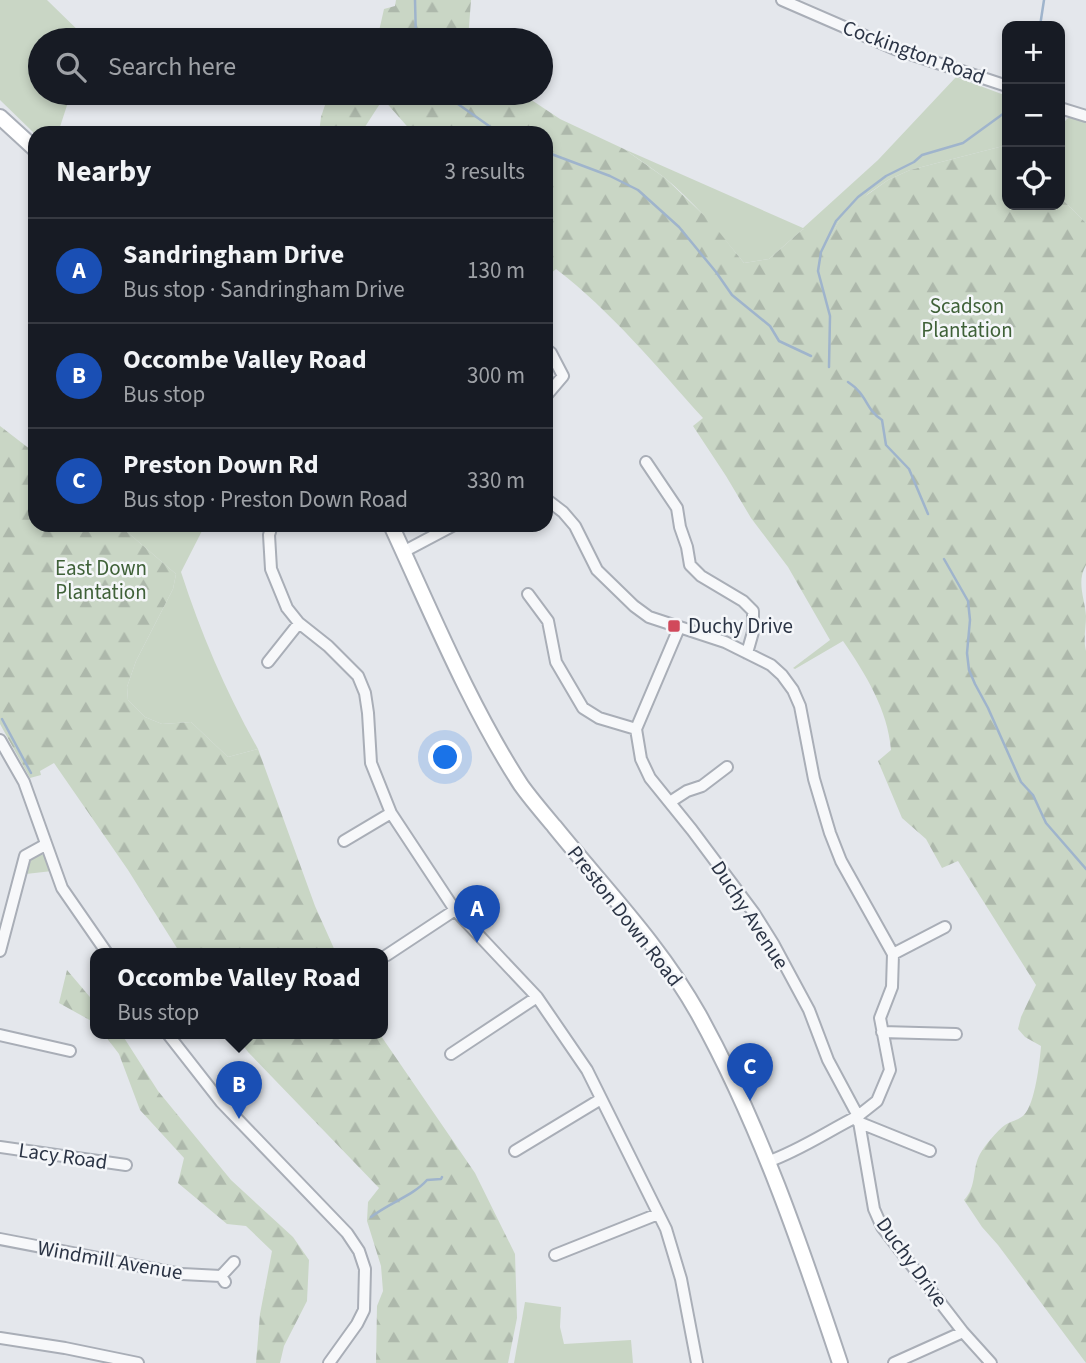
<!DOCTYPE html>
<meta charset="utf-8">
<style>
:root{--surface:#171b24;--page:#242831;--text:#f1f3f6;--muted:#9ea1a6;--line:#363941;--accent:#d1495b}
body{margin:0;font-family:"Source Sans 3",sans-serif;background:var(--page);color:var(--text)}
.controls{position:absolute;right:21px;top:21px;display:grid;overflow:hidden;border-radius:14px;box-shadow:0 4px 10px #0003}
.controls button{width:63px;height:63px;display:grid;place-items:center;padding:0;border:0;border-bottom:2px solid var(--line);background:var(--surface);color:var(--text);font:35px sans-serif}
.you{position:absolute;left:446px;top:758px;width:24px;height:24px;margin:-18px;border:5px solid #fff;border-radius:50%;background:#1a73e8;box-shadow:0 0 0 10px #1a73e833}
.badge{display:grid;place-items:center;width:46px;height:46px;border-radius:50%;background:var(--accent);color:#fff;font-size:23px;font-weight:700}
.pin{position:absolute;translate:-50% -58px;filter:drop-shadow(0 2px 4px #0008)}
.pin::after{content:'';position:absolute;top:37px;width:24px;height:21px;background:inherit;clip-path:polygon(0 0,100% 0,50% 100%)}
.popup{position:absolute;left:90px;top:948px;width:298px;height:91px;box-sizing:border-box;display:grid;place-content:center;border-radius:14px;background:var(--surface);filter:drop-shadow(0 2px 5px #0005);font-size:23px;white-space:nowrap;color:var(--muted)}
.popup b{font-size:26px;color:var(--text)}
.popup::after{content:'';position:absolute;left:50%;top:100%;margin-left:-14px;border:14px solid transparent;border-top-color:var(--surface)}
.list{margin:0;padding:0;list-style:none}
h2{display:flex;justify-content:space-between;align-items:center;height:91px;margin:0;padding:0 28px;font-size:30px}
h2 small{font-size:23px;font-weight:400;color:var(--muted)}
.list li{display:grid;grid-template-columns:46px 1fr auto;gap:21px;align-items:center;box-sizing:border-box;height:105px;padding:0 28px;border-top:2px solid var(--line)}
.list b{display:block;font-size:26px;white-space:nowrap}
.list p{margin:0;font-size:23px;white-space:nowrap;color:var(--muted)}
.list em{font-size:23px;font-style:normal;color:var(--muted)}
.icon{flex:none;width:38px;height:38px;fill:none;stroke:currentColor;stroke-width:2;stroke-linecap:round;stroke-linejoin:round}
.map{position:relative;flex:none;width:1086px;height:1363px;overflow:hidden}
.search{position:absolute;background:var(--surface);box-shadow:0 4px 10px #0003;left:28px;top:28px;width:525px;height:77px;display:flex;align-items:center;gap:18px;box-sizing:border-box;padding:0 24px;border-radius:38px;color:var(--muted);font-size:26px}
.panel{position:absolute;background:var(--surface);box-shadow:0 4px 10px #0003;left:28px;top:126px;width:525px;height:406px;border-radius:21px}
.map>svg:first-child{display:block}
</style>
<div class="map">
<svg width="1086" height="1363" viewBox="0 0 1086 1363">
<defs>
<pattern id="forest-firs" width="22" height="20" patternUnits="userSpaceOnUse" patternTransform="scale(1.75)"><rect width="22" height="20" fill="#c9d6c5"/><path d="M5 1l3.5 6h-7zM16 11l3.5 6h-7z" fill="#adb8ab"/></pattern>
</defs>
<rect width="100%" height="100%" fill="#e4e7ec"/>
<path fill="#c9d6c5" d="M0 0H47L88 40H40V93H71L58 133 35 134 0 100Z
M956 77 1007 96V145L910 170 888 180 869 193 839 221 825 247 803 229 769 259 744 263C720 233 695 203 665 178 652 168 638 159 624 149L803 228 878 160Z
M1071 115 1086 120V223L1060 197V126Z
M119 525H205L181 572C201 634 226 692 258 749L228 757 191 722 162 724 145 717 128 700 127 687 136 661 173 589 176 574Z
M40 853 48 859 52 871 26 874 32 857Z
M525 1302 561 1307 560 1327 564 1344 631 1340 633 1363H514Z"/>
<path fill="url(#forest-firs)" d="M396 0H471L468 40H377L384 9 395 6Z
M329 93H521L560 119 624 149 665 178 712 223 744 263 769 259 803 229 818 236 825 246 839 221 850 207 888 180 910 170 1007 145V205H1060V197L1086 223V565C1076 582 1085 599 1086 616 1086 628 1083 639 1086 651V1363L998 1245 982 1227 964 1200C977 1187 972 1168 980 1154 985 1145 997 1131 1005 1125 1011 1121 1019 1120 1024 1115 1035 1104 1040 1061 1041 1046L1025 1037 1018 1029 1021 1017 1036 985 958 861 942 868 926 839 902 818 878 761 891 750C888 710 865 673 843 641L795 669 793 668 830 640 788 567 751 518 726 476 693 426 703 418C657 367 611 311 556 269L549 275 546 272V133H413L383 99 361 133H319L321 117Z
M0 426 35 453V525H119L176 574 173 589 136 661 127 687 128 700 145 717 162 724 191 722 228 757 258 749 315 906 336 953H180L128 870 54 763 40 771 41 775 30 778 0 724Z
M67 970 95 1003V1023L59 1003Z
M103 1033H121L158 1091 231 1180 293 1237 309 1260 307 1301 284 1346 280 1363H256L260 1314 272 1251 246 1226 227 1224 178 1183 184 1158 140 1110 119 1054Z
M234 1033H379L475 1173 515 1254 517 1318 508 1363H376L377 1306 383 1291 381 1266 367 1221 368 1202 379 1188 248 1052Z"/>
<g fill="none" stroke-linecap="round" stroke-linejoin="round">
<path stroke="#9fb4cc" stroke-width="2.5" d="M415 0 416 40
M1040 26 1044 0
M436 93 444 99 458 104 499 133
M546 152 610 176 638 190 679 227 716 272 732 295 770 326 779 341 811 356
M829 367 830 316 818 271 821 252 836 221 858 197 886 176 914 162 922 155 963 143 1007 111
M848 382C868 395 865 409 882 420L886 445 909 469 928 514
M944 559 968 601 970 620 967 653 969 670 975 684 988 708 1021 782 1033 795 1046 823 1086 869
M2 719 31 773
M371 1217C389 1203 414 1195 427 1180L441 1179 442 1177"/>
<defs>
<path id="street" d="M782 0 895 49 1007 86
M1060 108 1086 116
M546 349 551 353 563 376 546 396
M646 462 677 508 680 527 687 547 690 565 701 576 743 601 753 611V632L747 653
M546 499 563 512 575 526 597 570 634 606 649 617 725 642 771 665 782 675 793 690 800 706 814 779 830 833 841 861 893 954 892 987 880 1018 890 1070 877 1101 858 1116 874 1209 882 1227 963 1332 991 1363
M272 525 269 535 271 569 287 608 299 623 328 646 358 676 365 693 368 713 371 763 391 813 455 910 537 997 587 1070 666 1229 681 1279 697 1363
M403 552 454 525
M528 594 548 621 556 662 583 708 599 718 636 729
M679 628 636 729 641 759 650 778 692 830 754 913 774 945 809 1010 828 1060 858 1116C828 1131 799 1151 767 1162
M268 662 299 623
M0 740 24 782 62 888 107 953
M670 802 687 791 702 786 727 767
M344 841 391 813
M0 951 25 856 45 845
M893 954 945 927
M387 955 455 910
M882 1032 956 1034
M167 1033 221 1102 347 1233 359 1251 365 1269 364 1310 357 1324 329 1363
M0 1035 70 1051
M451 1054 537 997
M858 1122 930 1151
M0 1147 126 1165
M515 1151 601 1099
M0 1239 182 1274 221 1276
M555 1255 658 1214
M225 1282 221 1276 234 1262
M0 1338 65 1348 138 1363
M894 1363 963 1332"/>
<path id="secondary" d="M0 117 35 149
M391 525C431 611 469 705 521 785 531 799 543 813 554 826 604 888 660 945 699 1015 759 1123 801 1246 840 1363"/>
</defs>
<use href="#street" stroke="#a9aeb7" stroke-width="14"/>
<use href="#secondary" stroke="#a9aeb7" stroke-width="18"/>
<use href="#street" stroke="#f7f8fa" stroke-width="10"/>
<use href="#secondary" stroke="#fff" stroke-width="14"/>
</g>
<rect fill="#d1495b" stroke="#f4f6f9" stroke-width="2.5" x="667" y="619" width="14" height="14" rx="3.5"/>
<g text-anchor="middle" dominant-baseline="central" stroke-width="5" stroke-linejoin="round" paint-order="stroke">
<g font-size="21" fill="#2b3445" stroke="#f4f6f9">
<text transform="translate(914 52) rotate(20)">Cockington Road</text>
<text transform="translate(750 915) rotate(57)">Duchy Avenue</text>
<text transform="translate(625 916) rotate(52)">Preston Down Road</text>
<text transform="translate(63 1156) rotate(8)">Lacy Road</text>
<text transform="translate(110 1260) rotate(10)">Windmill Avenue</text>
<text transform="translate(912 1262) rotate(54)">Duchy Drive</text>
</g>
<g font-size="21" fill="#3f6138" stroke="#f4f6f9">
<text x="967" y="306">Scadson<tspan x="967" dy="24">Plantation</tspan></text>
<text x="101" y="568">East Down<tspan x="101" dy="24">Plantation</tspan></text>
</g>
<g font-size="21" fill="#2b3445" stroke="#f4f6f9" text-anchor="start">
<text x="688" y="626">Duchy Drive</text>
</g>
</g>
</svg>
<div class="controls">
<button>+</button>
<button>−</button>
<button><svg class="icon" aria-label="locate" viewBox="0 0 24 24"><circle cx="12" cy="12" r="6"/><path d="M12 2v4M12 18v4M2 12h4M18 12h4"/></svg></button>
</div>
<div class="you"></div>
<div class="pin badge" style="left:477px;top:943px;background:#1a4fb4">A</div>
<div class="pin badge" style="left:239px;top:1119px;background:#1a4fb4">B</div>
<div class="popup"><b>Occombe Valley Road</b>Bus stop</div>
<div class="pin badge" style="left:750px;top:1101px;background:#1a4fb4">C</div>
<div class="search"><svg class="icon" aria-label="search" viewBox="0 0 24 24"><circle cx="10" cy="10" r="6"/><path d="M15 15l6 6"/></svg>Search here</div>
<section class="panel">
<h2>Nearby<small>3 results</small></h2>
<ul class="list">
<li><span class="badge" style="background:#1a4fb4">A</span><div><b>Sandringham Drive</b><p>Bus stop · Sandringham Drive</p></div><em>130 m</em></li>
<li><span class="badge" style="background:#1a4fb4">B</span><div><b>Occombe Valley Road</b><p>Bus stop</p></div><em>300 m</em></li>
<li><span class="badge" style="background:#1a4fb4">C</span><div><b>Preston Down Rd</b><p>Bus stop · Preston Down Road</p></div><em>330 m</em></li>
</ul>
</section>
</div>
